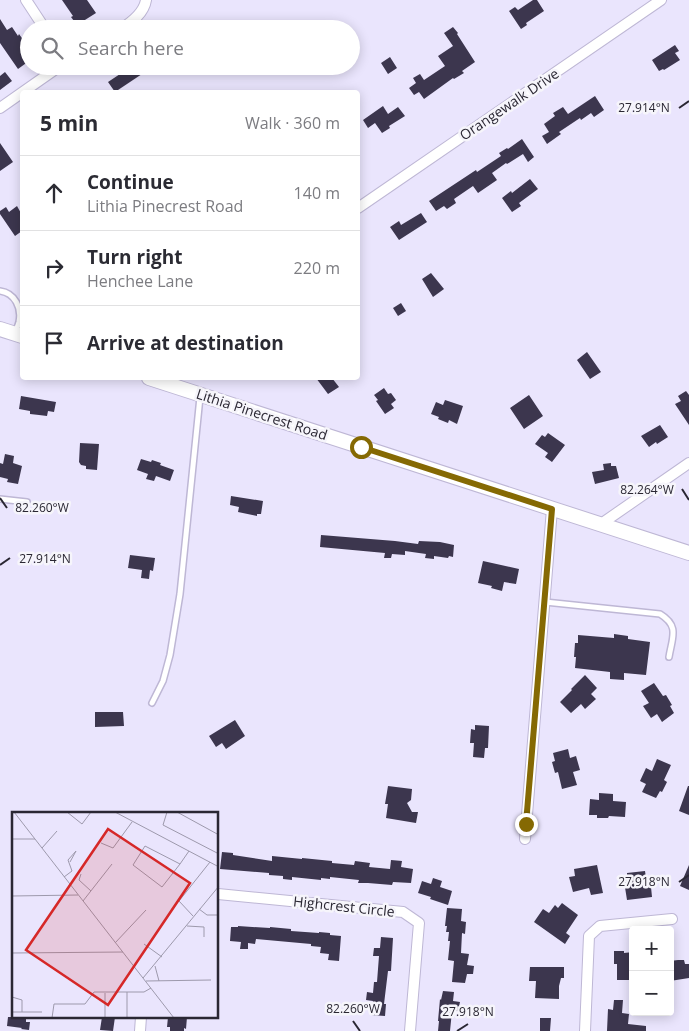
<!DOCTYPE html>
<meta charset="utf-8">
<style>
:root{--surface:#fff;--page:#f7f7f7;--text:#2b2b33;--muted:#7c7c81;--line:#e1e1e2}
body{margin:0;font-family:"Open Sans",sans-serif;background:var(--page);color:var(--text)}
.controls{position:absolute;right:15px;bottom:15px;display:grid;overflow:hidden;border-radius:5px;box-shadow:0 2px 12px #0003}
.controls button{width:45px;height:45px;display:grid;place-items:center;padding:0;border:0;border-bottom:1px solid var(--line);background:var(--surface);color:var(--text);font:25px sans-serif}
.stop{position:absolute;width:15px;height:15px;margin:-11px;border:4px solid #856903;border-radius:50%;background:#fff}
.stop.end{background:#856903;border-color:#fff;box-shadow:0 1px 5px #0008}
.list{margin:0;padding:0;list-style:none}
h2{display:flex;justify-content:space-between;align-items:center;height:65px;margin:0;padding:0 20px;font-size:21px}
h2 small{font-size:16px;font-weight:400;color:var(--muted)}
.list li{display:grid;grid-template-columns:32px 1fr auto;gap:15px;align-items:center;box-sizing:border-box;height:75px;padding:0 20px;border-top:1px solid var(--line)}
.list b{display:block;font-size:19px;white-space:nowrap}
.list p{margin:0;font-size:16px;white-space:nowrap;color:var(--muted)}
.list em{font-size:16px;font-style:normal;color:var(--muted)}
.icon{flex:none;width:28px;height:28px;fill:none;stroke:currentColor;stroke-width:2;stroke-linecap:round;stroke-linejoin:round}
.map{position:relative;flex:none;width:689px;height:1031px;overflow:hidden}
.search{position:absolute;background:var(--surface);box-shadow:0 2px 12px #0003;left:20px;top:20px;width:340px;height:55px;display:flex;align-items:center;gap:12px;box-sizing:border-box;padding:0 18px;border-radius:28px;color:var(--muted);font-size:19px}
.panel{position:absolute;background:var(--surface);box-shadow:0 2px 12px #0003;left:20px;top:90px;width:340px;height:290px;border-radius:5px}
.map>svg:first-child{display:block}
</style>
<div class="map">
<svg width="689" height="1031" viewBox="0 0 689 1031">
<rect width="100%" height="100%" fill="#eae5fd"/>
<path fill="#3c364e" d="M62 0H87L96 13 77 25 71 17 73 16Z
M533 0H537L544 11 526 23 527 25 521 29 509 11 515 7 518 10Z
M0 19 7 30 12 27 18 36 19 34 29 48V61L18 69 0 43Z
M453 27 458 33 457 34 475 62 462 71 464 73 454 79 453 78 424 99 419 92 414 95 409 88 416 83 413 78 420 74 424 80 445 66 438 56 453 46 444 33Z
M675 45 679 51 675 53 680 60 664 70 663 69 659 71 652 60Z
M390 57 397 68 388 74 381 63Z
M124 66H136L142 74 115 92 108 82 126 70Z
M5 72 12 81 0 90V76Z
M595 96 604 110 594 117 591 113 581 120 580 118 559 132 561 134 547 144 542 136 549 132 544 124 555 116 553 113 563 107 568 114Z
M383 106 388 114 398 107 405 116 389 126 390 128 382 133 375 123 368 128 363 120Z
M522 139 534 157 528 162 523 154 507 164 506 163 492 173 497 180 478 193 473 186 454 199 456 203 447 209 444 206 436 211 429 201 476 170 477 172 501 156 499 153 507 148 508 149Z
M0 143 13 162 0 171Z
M530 179 538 189 519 203 521 206 512 212 502 198 511 191 512 193Z
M17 206 22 215V231L15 236 0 214V211L6 207 9 212Z
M421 213 427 222 399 240 390 227 399 221 401 225Z
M431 273 444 289 433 297 422 279Z
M401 303 406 311 398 316 393 308Z
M587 352 601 372 590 379 577 360Z
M316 378H332L339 387 328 394Z
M384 388 388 394 391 393 396 400 391 404 394 408 385 414 376 401 378 400 374 395Z
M686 391 689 395V425L675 404 681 401 678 396Z
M529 395 543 416 524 429 510 408Z
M21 396 56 402 54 412 48 411 47 416 39 415 30 414V411L19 409Z
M445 400 463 406 457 424 449 420 448 423 438 419 439 417 431 414 436 402 443 405Z
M660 425 668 437 657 444 656 442 649 447 641 436Z
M548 433 565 445 552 462 545 457 548 453 535 444 542 435 545 437Z
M80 443 99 444 97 470 86 469V466L81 465 79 462Z
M5 454 14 456 13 463 22 466 18 484 7 482 8 479 0 477V463L3 464Z
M141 459 151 462 152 460 161 463 160 465 174 470 170 481 156 476 154 481 146 479 148 474 137 470Z
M611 463V466H616L619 478 595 484 592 472 604 470 603 464Z
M231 496 263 501 261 514H257V516L238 512 239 507 230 505Z
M321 535 395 541 418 544 419 541 440 542 454 545 453 557 449 556 448 558 434 556V559L425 558 426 554 405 551V555L392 554 391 558H384L385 553 320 547Z
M130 555 155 558 153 571 150 570 149 579 141 578 142 570 128 568Z
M483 561 519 569 516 584 504 582 502 591 491 588 492 586 478 583Z
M614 634 628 636V639L650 642 646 675 624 673V680L610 679V672L575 668 576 657H574L575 643H578V635L614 638Z
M585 675 597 688 591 694 596 699 585 709 581 704 571 713 560 702 572 690 571 689Z
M654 683 663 696 666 695 672 705 670 706 674 713 662 722 657 714 651 718 643 706 649 703 641 691Z
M95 712H123L124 726 95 727Z
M235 720 245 736 226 749 222 743 216 747 209 736Z
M475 725 489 726 488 748H485L484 758 473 757 474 743H470L471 729 475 730Z
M568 749 570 758 576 756 580 770 573 772 577 785 562 789 558 772 555 773 552 762 555 761 553 753Z
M657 759 671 765 664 780 667 782 662 792 660 791 656 798 642 792 646 784 640 781 646 768 652 771Z
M388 786 412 789 411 800 407 803 412 812H418L416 823 386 818 388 804H385Z
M688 786H689V815L679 811Z
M599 793 613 794V801L626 802 625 817 609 816 608 818H597V815H589L590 799 599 800Z
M222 852 233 853V855L272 861V856L302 859V858L332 861V863L354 865 355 861 370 863 369 867 390 869 391 860 402 861 401 867 413 869 411 883 393 882 392 885 368 883H358L359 880 330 877V879L321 878V880L292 877V880L283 879V876L269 875V873L220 869Z
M597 865 603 893 591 895 589 888 573 892 569 877 575 876 574 869Z
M689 865V890L680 886Z
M645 871 646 878 652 877 653 887H651L652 897 627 900 624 881 627 877V873Z
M433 878 442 881 440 887 452 891 448 905 430 899 431 897 418 893 422 881 431 884Z
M562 903 578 915 566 933 570 936 565 944 534 922 543 909 549 913 555 905 558 908Z
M447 908 462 909 461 921 466 922 465 934 462 933 461 953 469 954 467 965 474 966 473 974H467L465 983 452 982 454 961 448 960 450 941H448L449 932H446L447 926H445Z
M238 926 270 928V927L291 929V931L319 933V932L330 933V935L341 936 339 961 328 960 329 954 320 953 321 947 311 946V944L256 939 255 944 248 943V949H240L241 942 230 941 231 927H238Z
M381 937 393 938 391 971H388L384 1004H386L385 1016 371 1015 373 1001 366 1000 367 992 373 993 374 982H377L379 956H373L374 948H380Z
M614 951H624V953L633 952V980H617V964H614Z
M678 960H684L685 964H689V978L670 981V961Z
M530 967H564V978H561L559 986V999L535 998 536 981H529Z
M443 991 454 992 453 1001 460 1002 458 1011H452L450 1031H438L439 1021H438L440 999 441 1000Z
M614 1000H623L622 1013 629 1014 628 1024 646 1026V1031H607L608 1009 613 1010Z
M8 1017H26V1022H30L29 1030 21 1029 22 1028 7 1026Z
M102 1017H115L113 1031 100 1030Z
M168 1017H187L186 1029 184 1028V1031H170V1027H167Z
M540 1018H551L550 1031H540Z"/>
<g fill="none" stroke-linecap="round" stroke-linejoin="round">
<defs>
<path id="lane" d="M0 291C15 293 22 308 19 322 18 326 16 330 15 333
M0 499 27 502
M545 602 660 614C680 626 672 638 669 657
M152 703 163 681 170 655 180 594 200 397"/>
<path id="street" d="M26 0 45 29
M121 29C132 22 144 13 146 0
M0 108 60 66
M358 208 661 0
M601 524 689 463
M525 839 552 509
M218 894 403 912 419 923 410 1031
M140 1031 141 1017
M585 1031 589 936 600 926 672 919"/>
<path id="secondary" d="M0 329 22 336
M149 378 689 553"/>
</defs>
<use href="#lane" stroke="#beb7d5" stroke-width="8"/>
<use href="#street" stroke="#beb7d5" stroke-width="12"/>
<use href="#secondary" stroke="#beb7d5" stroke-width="16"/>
<use href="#lane" stroke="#fff" stroke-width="5"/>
<use href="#street" stroke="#fff" stroke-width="10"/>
<use href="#secondary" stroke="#fff" stroke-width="14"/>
</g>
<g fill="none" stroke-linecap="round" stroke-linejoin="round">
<path stroke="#856903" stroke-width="6" d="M361 447 552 509 526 824"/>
</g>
<path fill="none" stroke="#2a2733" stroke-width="2" d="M679 108 689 101M682 489 689 500M0 498 7 508M0 565 10 558M679 882 689 875M353 1021 360 1031M457 1031 468 1024"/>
<g text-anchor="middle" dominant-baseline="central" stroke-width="5" stroke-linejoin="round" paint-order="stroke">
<g font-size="14" fill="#2a2733" stroke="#f6f5fb">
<text transform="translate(509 104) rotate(-34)">Orangewalk Drive</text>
<text transform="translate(262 414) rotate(18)">Lithia Pinecrest Road</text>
<text transform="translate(344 906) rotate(6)">Highcrest Circle</text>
</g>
</g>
<g transform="translate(12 812)">
<rect width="206" height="206" fill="#eae5fd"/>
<path fill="none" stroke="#9d99ac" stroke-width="1" d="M2 0 162 206M55 0 70 12 79 0M103 0 207 55M155 0 151 13 207 42M165 0 207 23M0 27H23M89 31 101 36 120 10M133 34 168 52 150 75 121 53ZM30 36 45 19M168 52 177 39M69 62 67 68 79 79M52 65 60 59 56 48 64 39 58 50M0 84 66 83M71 89 100 52M187 97 195 103H207M181 104 167 89 198 50M175 114 192 115V125M103 131 134 98M132 132 150 145M0 141 111 140M143 154 147 169M131 166 207 74M134 169 199 168M115 180V206M93 181V206M0 185 10 188V200M0 200H30M40 206 42 192H73L82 180H132L139 176"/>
<path fill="#d62828" fill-opacity="0.15" stroke="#d62828" stroke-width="2.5" d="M96 17 178 71 96 193 14 138Z"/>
<rect width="206" height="206" fill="none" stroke="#2a2733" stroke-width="2.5"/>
</g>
<g font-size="12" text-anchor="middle" fill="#2a2733" stroke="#f6f5fb" stroke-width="5" stroke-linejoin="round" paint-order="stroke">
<text x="644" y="112">27.914°N</text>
<text x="647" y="494">82.264°W</text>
<text x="42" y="512">82.260°W</text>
<text x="45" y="563">27.914°N</text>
<text x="644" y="886">27.918°N</text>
<text x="353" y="1013">82.260°W</text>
<text x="468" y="1016">27.918°N</text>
</g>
</svg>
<div class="controls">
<button>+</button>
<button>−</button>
</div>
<div class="stop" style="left:361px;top:447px"></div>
<div class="stop end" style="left:526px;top:824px"></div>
<div class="search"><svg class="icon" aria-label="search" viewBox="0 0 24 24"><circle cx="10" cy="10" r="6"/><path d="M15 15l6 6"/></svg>Search here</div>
<section class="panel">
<h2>5 min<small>Walk · 360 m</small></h2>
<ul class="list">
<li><svg class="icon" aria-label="ahead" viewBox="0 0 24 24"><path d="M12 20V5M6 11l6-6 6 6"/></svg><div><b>Continue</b><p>Lithia Pinecrest Road</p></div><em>140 m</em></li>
<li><svg class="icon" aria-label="right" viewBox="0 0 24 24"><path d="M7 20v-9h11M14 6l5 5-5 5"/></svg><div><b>Turn right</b><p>Henchee Lane</p></div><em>220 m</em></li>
<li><svg class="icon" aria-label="arrive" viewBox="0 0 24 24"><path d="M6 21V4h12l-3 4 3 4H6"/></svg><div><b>Arrive at destination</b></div></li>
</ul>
</section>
</div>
